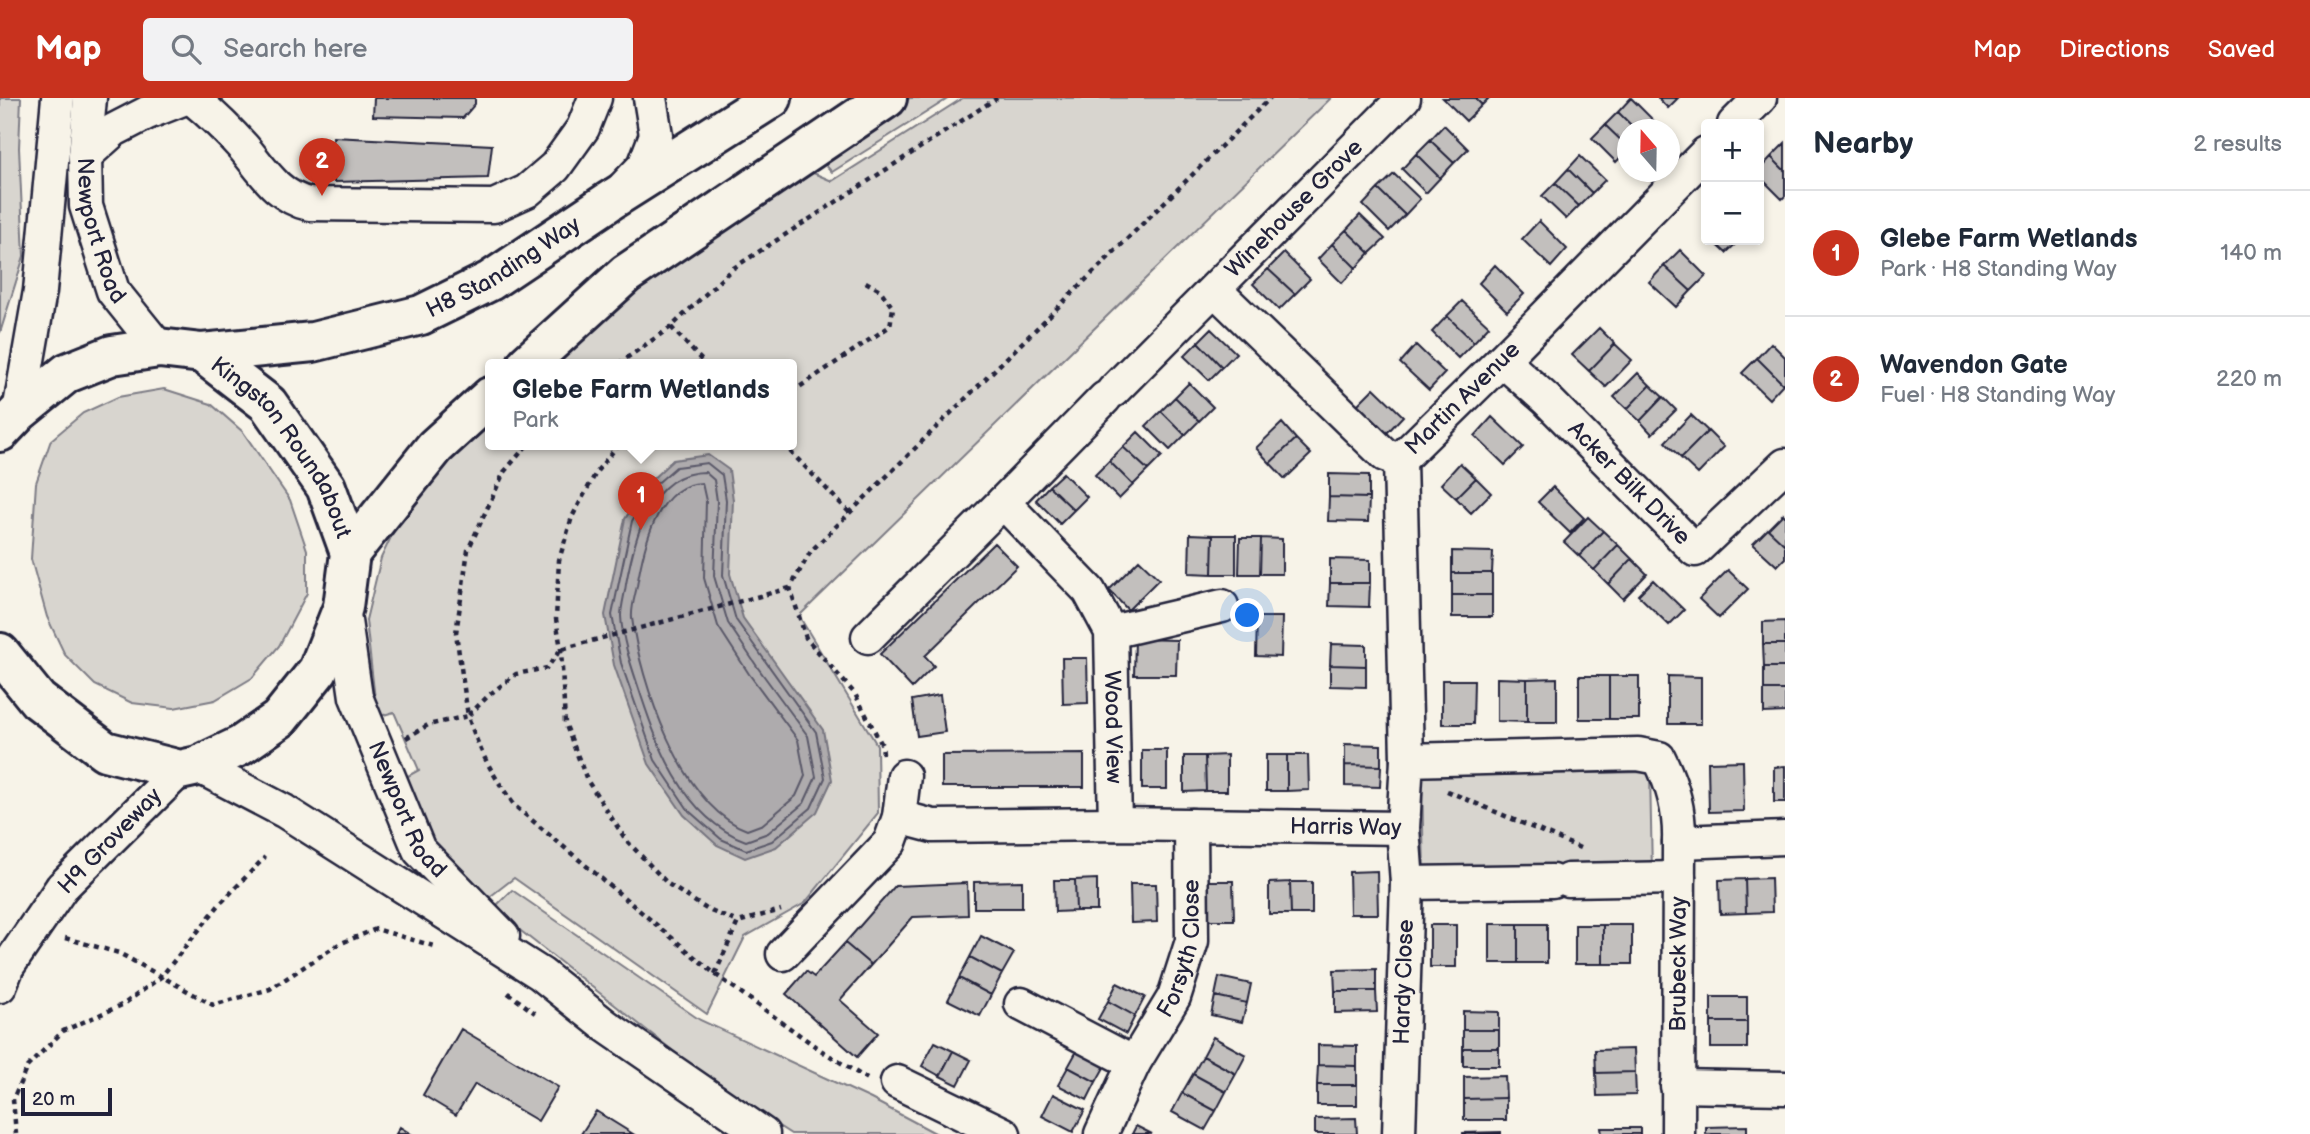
<!DOCTYPE html>
<meta charset="utf-8">
<style>
:root{--surface:#fff;--page:#f2f2f3;--text:#1f2937;--muted:#747a83;--line:#e0e1e3;--accent:#c8321e}
body{margin:0;font-family:"Balsamiq Sans",sans-serif;background:var(--page);color:var(--text)}
.controls{position:absolute;right:21px;top:21px;display:grid;overflow:hidden;border-radius:7px;box-shadow:0 4px 10px #0003}
.controls button{width:63px;height:63px;display:grid;place-items:center;padding:0;border:0;border-bottom:2px solid var(--line);background:var(--surface);color:var(--text);font:35px sans-serif}
.compass{position:absolute;left:1617px;top:21px;width:63px;height:63px;border-radius:50%;background:var(--surface);box-shadow:0 4px 10px #0003;rotate:340deg}
.scale{position:absolute;left:21px;bottom:18px;width:91px;box-sizing:border-box;padding-left:7px;border:4px solid #22223b;border-top:0;font-size:19px;line-height:24px;white-space:nowrap;color:#22223b;-webkit-text-stroke:5px #f7f3e8;paint-order:stroke}
.you{position:absolute;left:1248px;top:518px;width:24px;height:24px;margin:-18px;border:5px solid #fff;border-radius:50%;background:#1a73e8;box-shadow:0 0 0 10px #1a73e833}
.badge{display:grid;place-items:center;width:46px;height:46px;border-radius:50%;background:var(--accent);color:#fff;font-size:23px;font-weight:700}
.pin{position:absolute;translate:-50% -58px;filter:drop-shadow(0 2px 4px #0008)}
.pin::after{content:'';position:absolute;top:37px;width:24px;height:21px;background:inherit;clip-path:polygon(0 0,100% 0,50% 100%)}
.popup{position:absolute;left:485px;top:261px;width:312px;height:91px;box-sizing:border-box;display:grid;place-content:center;border-radius:7px;background:var(--surface);filter:drop-shadow(0 2px 5px #0005);font-size:23px;white-space:nowrap;color:var(--muted)}
.popup b{font-size:26px;color:var(--text)}
.popup::after{content:'';position:absolute;left:50%;top:100%;margin-left:-14px;border:14px solid transparent;border-top-color:var(--surface)}
.list{margin:0;padding:0;list-style:none}
h2{display:flex;justify-content:space-between;align-items:center;height:91px;margin:0;padding:0 28px;font-size:30px}
h2 small{font-size:23px;font-weight:400;color:var(--muted)}
.list li{display:grid;grid-template-columns:46px 1fr auto;gap:21px;align-items:center;box-sizing:border-box;height:126px;padding:0 28px;border-top:2px solid var(--line)}
.list b{display:block;font-size:26px;white-space:nowrap}
.list p{margin:0;font-size:23px;white-space:nowrap;color:var(--muted)}
.list em{font-size:23px;font-style:normal;color:var(--muted)}
.icon{flex:none;width:38px;height:38px;fill:none;stroke:currentColor;stroke-width:2;stroke-linecap:round;stroke-linejoin:round}
.map{position:relative;flex:none;width:1785px;height:1036px;overflow:hidden}
header{display:flex;align-items:center;gap:42px;box-sizing:border-box;height:98px;padding:0 35px;background:var(--accent);color:#fff}
header strong{font-size:33px}
nav{display:flex;gap:38px;margin-inline-start:auto;font-size:24px}
.search{width:490px;height:63px;background:var(--page);display:flex;align-items:center;gap:18px;box-sizing:border-box;padding:0 24px;border-radius:7px;color:var(--muted);font-size:26px}
main{display:flex}
aside{flex:1;background:var(--surface)}
.map>svg:first-child{display:block}
</style>
<header>
<strong>Map</strong>
<div class="search"><svg class="icon" aria-label="search" viewBox="0 0 24 24"><circle cx="10" cy="10" r="6"/><path d="M15 15l6 6"/></svg>Search here</div>
<nav><a>Map</a><a>Directions</a><a>Saved</a></nav>
</header>
<main>
<div class="map">
<svg width="1785" height="1036" viewBox="0 0 1785 1036">
<rect width="100%" height="100%" fill="#f7f3e8"/>
<filter id="ink" filterUnits="userSpaceOnUse"><feTurbulence type="fractalNoise" baseFrequency=".0143" numOctaves="2"/><feDisplacementMap in="SourceGraphic" scale="14" xChannelSelector="R" yChannelSelector="G"/><feConvolveMatrix kernelMatrix="1 2 1 2 8 2 1 2 1" color-interpolation-filters="sRGB"/></filter>
<g filter="url(#ink)">
<path fill="#d8d5cf" stroke="#7d7c85" stroke-width="2" d="M0 0H21L19 50 24 158 0 235Z
M910 0H949L832 74 819 60Z
M963 0H1331L799 518 877 647 878 715 805 805 745 839 707 916 514 780 487 801 427 743 397 684 419 672 394 614 377 619 366 522 381 460 408 403 490 318V346H792V266H548L625 199 804 71 832 83Z
M164 291 211 306 243 334 290 402 307 452V495L279 548 252 580 215 602 174 610 132 605 95 587 65 557 47 519 31 461 36 385 51 342 83 315 118 299Z
M1650 674 1652 775 1424 779 1422 678Z
M512 792 700 922 871 1001 937 1036H791L724 993 493 811Z"/>
<path fill="#aeabad" stroke="#76747f" stroke-width="2" d="M708 357 729 372 733 402 730 476 743 520 823 632 832 682 817 714 776 749 745 760 717 747 684 717 649 666 614 567 605 517 625 421 648 385 673 362Z"/>
<g fill="none" stroke-linecap="round" stroke-linejoin="round">
<path stroke="#5a5969" stroke-width="2" d="M707 365 722 377 726 402 723 477 736 522 816 634 825 680 811 710 772 743 746 752 721 741 689 713 655 662 621 565 612 517 632 423 653 389 676 369Z
M705 374 714 382 717 403 714 478 728 525 758 570 808 638 816 679 804 705 768 735 746 743C682 720 656 644 637 585 630 564 622 540 621 518 621 508 625 496 626 486 634 442 649 374 705 374Z
M702 385 706 403 704 480 718 528 749 576 798 642 805 678 796 698 763 726 747 732C681 708 640 583 632 520 631 510 635 498 637 488 643 452 656 386 702 385Z"/>
</g>
<path fill="#c2bfbd" stroke="#22223b" stroke-width="2" d="M374 0H475V6L463 20 373 18Z
M1443 0H1475L1482 7 1466 23Z
M1475 0H1489L1482 7Z
M1631 0 1655 24 1648 32H1636L1618 14Z
M1658 0H1678L1668 10Z
M1618 14 1636 32H1628V49L1605 27Z
M1444 27 1468 51 1454 65 1430 42Z
M1605 27 1628 49V52L1616 64 1592 40Z
M333 39 492 47 488 80 334 84Z
M1430 42 1454 65 1440 80 1416 56Z
M1785 45V73L1771 59Z
M1416 56 1440 80 1426 95 1402 71Z
M1580 58 1605 82 1592 95 1568 71Z
M1771 59 1785 73V98L1782 101 1759 78V72Z
M1568 71 1592 95 1579 108 1555 85Z
M1394 76 1420 101 1405 117 1378 91Z
M1555 85 1579 108 1566 121 1542 98Z
M1378 91 1405 117 1389 133 1363 107Z
M1360 117 1385 141 1370 155 1346 132Z
M1539 123 1567 151 1551 169 1522 141Z
M1346 132 1370 155 1356 170 1332 146Z
M1712 142H1740L1726 155Z
M1332 146 1356 170 1342 185 1318 161Z
M1680 152 1706 178 1691 193 1664 168Z
M1284 155 1310 181 1295 196 1268 171Z
M1495 167 1524 196 1507 213 1479 185Z
M1664 168 1691 193 1676 209 1649 184Z
M1268 171 1295 196 1279 212 1253 186Z
M1462 203 1489 228 1474 244 1447 218Z
M1447 218 1474 244 1458 260 1432 234Z
M1599 230 1615 246 1589 273 1572 257Z
M1211 231 1236 255 1222 269 1198 244Z
M1198 244 1222 269 1209 282 1184 258Z
M1771 245 1785 259V284L1783 286 1757 260Z
M1615 246 1632 262 1606 289 1589 273Z
M1416 247 1445 275 1429 292 1400 265Z
M1757 260 1783 286 1769 301 1742 275Z
M1638 275 1650 287 1627 311 1614 299Z
M1189 285 1213 309 1199 323 1175 299Z
M1650 287 1663 299 1640 323 1627 311Z
M1374 290 1403 318 1386 336 1357 307Z
M1175 299 1199 323 1185 337 1161 313Z
M1663 299 1676 312 1652 336 1640 323Z
M1161 313 1185 337 1170 352 1146 328Z
M1691 317 1708 333 1681 360 1665 344Z
M1492 319 1523 349 1505 367 1475 338Z
M1282 325 1296 341 1270 365 1256 350Z
M1708 333 1724 349 1698 376 1681 360Z
M1138 334 1162 358 1148 372 1123 349Z
M1296 341 1311 356 1285 381 1270 365Z
M1123 349 1148 372 1133 387 1109 363Z
M1109 363 1133 387 1119 401 1095 377Z
M1460 365 1476 380 1456 400 1441 386Z
M1063 375 1087 399 1074 412 1049 388Z
M1329 376 1369 377V400L1329 399Z
M1476 380 1491 395 1471 415 1456 400Z
M1049 388 1074 412 1060 426 1036 402Z
M1553 389 1584 420 1570 435 1538 404Z
M1329 399 1369 400 1368 424 1328 423Z
M1783 416 1785 418V447L1768 431Z
M1588 419 1603 433 1579 458 1564 444Z
M1768 431 1785 447V460L1777 468 1753 446Z
M1603 433 1618 447 1594 472 1579 458Z
M1190 436 1213 437 1212 476 1189 475Z
M1213 437H1236V476H1212Z
M1240 440H1261L1260 476H1239Z
M1261 440 1282 441V476H1260Z
M994 445 1017 468 925 558 934 568 912 590 880 556Z
M1618 447 1632 461 1608 486 1594 472Z
M1452 453 1493 454 1492 475H1452Z
M1330 461 1370 462V485H1330Z
M1632 461 1647 476 1623 501 1608 486Z
M1139 462 1159 481 1128 512 1109 492Z
M1728 472 1748 491 1719 520 1699 501Z
M1452 475H1492V497H1452Z
M1653 482 1684 512 1669 527 1638 497Z
M1330 485H1370L1369 509 1329 508Z
M1452 497H1492V519H1452Z
M1257 519H1282L1281 559 1256 558Z
M1785 523V546H1763V524Z
M1135 541 1177 542 1176 577H1134Z
M1331 546 1366 547V568L1330 567Z
M1763 546H1785V569H1764Z
M1062 560H1087L1088 605 1063 606Z
M1330 567 1366 568V589L1330 588Z
M1764 569H1785V592H1764Z
M1579 578H1609V621H1579Z
M1609 578H1639V621H1609Z
M1668 578 1701 579V626H1668Z
M1497 580 1527 581V624L1497 623Z
M1557 580V624H1527V581Z
M1442 582H1474L1473 626H1442Z
M1764 592H1785V614L1764 615Z
M940 597 945 634 917 638 912 602Z
M1345 646 1381 647V668L1345 667Z
M1142 652H1167V691H1142Z
M1084 656V689H942V657Z
M1227 657V693H1206L1205 658Z
M1266 657H1287V693H1266Z
M1287 657H1308L1309 692 1287 693Z
M1184 658H1205L1206 693 1184 694Z
M1743 663 1744 713 1709 714 1708 664Z
M1345 667 1381 668 1380 689 1345 688Z
M1785 668V704H1774V669Z
M1377 773 1378 816H1350L1349 774Z
M1771 780 1772 814 1746 815 1745 781Z
M1097 781V813H1076L1075 782Z
M1745 781 1746 815 1720 816 1719 782Z
M1054 782H1075L1076 813 1055 814Z
M1022 783V810H974V784Z
M1207 783H1233L1234 822H1208Z
M1290 784H1312V816H1291Z
M1290 784 1291 816H1269V785Z
M967 785 968 817 913 819 871 867 845 845 895 788Z
M1130 786H1156L1157 824 1131 825Z
M1490 826H1518V865H1490Z
M1518 826H1547V865H1518Z
M1430 827H1456V869H1430Z
M1575 827H1603V866H1575Z
M1603 827H1632V866H1603Z
M981 838 1014 855 1002 876 970 859Z
M845 845 871 867 840 902 878 935 857 959 786 896 806 873 814 879Z
M970 859 1002 876 991 897 959 880Z
M1376 871V893H1335L1334 872Z
M1219 879 1251 886 1247 905 1215 898Z
M959 880 991 897 980 918 948 902Z
M1117 885 1145 899 1135 918 1108 903Z
M1335 893H1376L1377 914 1335 915Z
M1215 898 1247 905 1242 924 1211 917Z
M1711 899H1747V924H1711Z
M1108 903 1135 918 1126 936 1098 921Z
M1463 913 1499 914V932H1463Z
M1711 924H1747V950H1711Z
M461 931 558 989 538 1023 475 986 456 1017 423 997Z
M1463 932H1499V950H1463Z
M1213 939 1246 957 1236 976 1203 958Z
M935 944 953 953 940 978 922 968Z
M1318 947 1357 948V968L1318 967Z
M1463 950H1499V968H1463Z
M1078 951 1106 966 1096 984 1068 969Z
M1634 951 1635 974 1596 975 1595 952Z
M953 953 971 962 958 987 940 978Z
M1203 958 1236 976 1226 994 1193 976Z
M1318 967 1357 968V987H1317Z
M1068 969 1096 984 1087 1002 1058 987Z
M1635 974 1636 997 1597 998 1596 975Z
M1193 976 1226 994 1216 1013 1182 995Z
M1505 978 1506 1000 1464 1001V979Z
M1317 987H1357V1007H1317Z
M1182 995 1216 1013 1205 1032 1172 1014Z
M1053 996 1085 1012 1073 1034 1042 1018Z
M1506 1000V1022H1464V1001Z
M596 1013 633 1036H581Z
M1356 1020 1357 1036H1315V1021Z
M1136 1028 1152 1036H1132Z
M1747 1028V1036H1706V1029Z
M400 1029 411 1036H396Z
M1601 1030H1640V1036H1602Z
M1501 1034V1036H1463V1035Z"/>
<g fill="none" stroke-linecap="round" stroke-linejoin="round">
<defs>
<g id="minor">
<path id="s1" d="M90 0 85 58 86 108 113 193 159 250"/>
<path d="M192 0C210 15 228 32 244 50 263 73 278 99 309 106L494 108 527 93 555 69 583 30 595 0"/>
<path d="M1734 26 1760 0"/>
<path d="M85 58 114 32 147 15 185 0"/>
<path d="M624 89 644 68 656 37 650 0"/>
<path d="M1215 192 1385 357 1400 362"/>
<path id="s2" d="M1502 262 1547 302 1695 452 1785 367"/>
<path id="s3" d="M1113 293 1404 0"/>
<path id="s4" d="M1105 300 1003 404 1089 493 1111 534 1115 726"/>
<path d="M19 314 40 193 58 0"/>
<path id="s5" d="M343 509 356 599 419 752 503 838"/>
<path d="M1111 534 1222 508"/>
<path d="M868 539 1003 404"/>
<path id="s6" d="M1407 662 1400 362 1502 262 1706 55"/>
<path d="M198 668 284 713 541 876 606 928 763 1036"/>
<path id="s7" d="M899 719 933 728 1115 726 1403 730 1407 662 1638 656 1659 660C1673 688 1680 713 1679 744L1785 740"/>
<path d="M1568 782 1679 780"/>
<path d="M1407 785 1552 783"/>
<path d="M62 789 180 672"/>
<path d="M783 856 890 744 899 719 904 678"/>
<path d="M0 888 8 868"/>
<path d="M1021 906 1134 965"/>
<path d="M897 984 1004 1036"/>
<path d="M1677 988 1785 990"/>
<path id="s8" d="M1101 1036 1134 965 1174 899 1192 843 1191 727"/>
<path id="s9" d="M1399 1036 1407 785 1403 730"/>
<path id="s10" d="M1678 1036 1679 744"/>
</g>
<g id="highway">
<path id="s11" d="M202 255 313 244 421 217 490 183 611 102 772 0"/>
<path d="M527 266 626 176 887 0"/>
<path id="s12" d="M0 334 19 314 67 275 112 257 159 250 202 255 268 306 326 389 350 455 343 509 318 572 279 621 240 648 198 668 180 672 105 653 38 602 0 555"/>
<path d="M350 455 435 349 490 299"/>
</g>
</defs>
<use href="#minor" stroke="#22223b" stroke-width="37"/>
<use href="#highway" stroke="#22223b" stroke-width="44"/>
<path stroke="#22223b" stroke-width="4.5" stroke-dasharray="5 5" stroke-linecap="butt" d="M671 229 705 266
M618 266 671 229 732 171 997 0
M792 294 890 228 893 210 880 192 862 182
M619 346 597 373 572 419 559 462 556 521 561 551 565 625 587 682 626 742 668 786 708 812 738 824
M783 346 850 415
M790 490 561 551 547 570 516 576 489 597 468 618C480 655 492 676 515 708L715 876 819 951 867 981
M406 640 428 627 468 618 456 535 468 452 504 374 528 346
M883 656 882 647 855 596 806 540 790 490 811 453 1270 0
M1447 693 1580 750
M65 840 119 855 213 907 270 891 339 846 376 831 437 849
M715 876 738 824 781 812
M508 895 535 915
M16 1036 13 1001 27 969 63 933 124 906 161 879 219 807 265 759"/>
<use href="#minor" stroke="#f7f3e8" stroke-width="32"/>
<use href="#highway" stroke="#f7f3e8" stroke-width="38"/>
<defs>
<path id="minor-bridge" d="M8 868 62 789"/>
</defs>
<use href="#minor-bridge" stroke="#22223b" stroke-width="37" stroke-linecap="butt"/>
<use href="#minor-bridge" stroke="#f7f3e8" stroke-width="32"/>
</g>
</g>
<g text-anchor="middle" dominant-baseline="central" stroke-width="5" stroke-linejoin="round" paint-order="stroke">
<g font-size="23" fill="#22223b" stroke="#f7f3e8">
<text stroke="none"><textPath href="#s3" startOffset="257">Winehouse Grove</textPath></text>
<text stroke="none"><textPath href="#s1" startOffset="135">Newport Road</textPath></text>
<text stroke="none"><textPath href="#s11" startOffset="318">H8 Standing Way</textPath></text>
<text stroke="none"><textPath href="#s6" startOffset="388">Martin Avenue</textPath></text>
<text stroke="none"><textPath href="#s12" startOffset="355">Kingston Roundabout</textPath></text>
<text stroke="none"><textPath href="#s2" startOffset="177">Acker Bilk Drive</textPath></text>
<text stroke="none"><textPath href="#s4" startOffset="411">Wood View</textPath></text>
<text stroke="none"><textPath href="#s5" startOffset="215">Newport Road</textPath></text>
<text stroke="none"><textPath href="#s7" startOffset="448">Harris Way</textPath></text>
<text transform="translate(110 743) rotate(-46)">H9 Groveway</text>
<text stroke="none"><textPath href="#s8" startOffset="205">Forsyth Close</textPath></text>
<text stroke="none"><textPath href="#s10" startOffset="170">Brubeck Way</textPath></text>
<text stroke="none"><textPath href="#s9" startOffset="152">Hardy Close</textPath></text>
</g>
</g>
</svg>
<div class="controls">
<button>+</button>
<button>−</button>
</div>
<svg class="compass" viewBox="-18 -18 36 36"><path d="M0-13l5 13h-10z" fill="#e53935"/><path d="M0 13l5-13h-10z" fill="#747a83"/></svg>
<div class="scale">20 m</div>
<div class="you"></div>
<div class="pin badge" style="left:641px;top:432px">1</div>
<div class="popup"><b>Glebe Farm Wetlands</b>Park</div>
<div class="pin badge" style="left:322px;top:98px">2</div>
</div>
<aside>
<h2>Nearby<small>2 results</small></h2>
<ul class="list">
<li><span class="badge">1</span><div><b>Glebe Farm Wetlands</b><p>Park · H8 Standing Way</p></div><em>140 m</em></li>
<li><span class="badge">2</span><div><b>Wavendon Gate</b><p>Fuel · H8 Standing Way</p></div><em>220 m</em></li>
</ul>
</aside>
</main>
